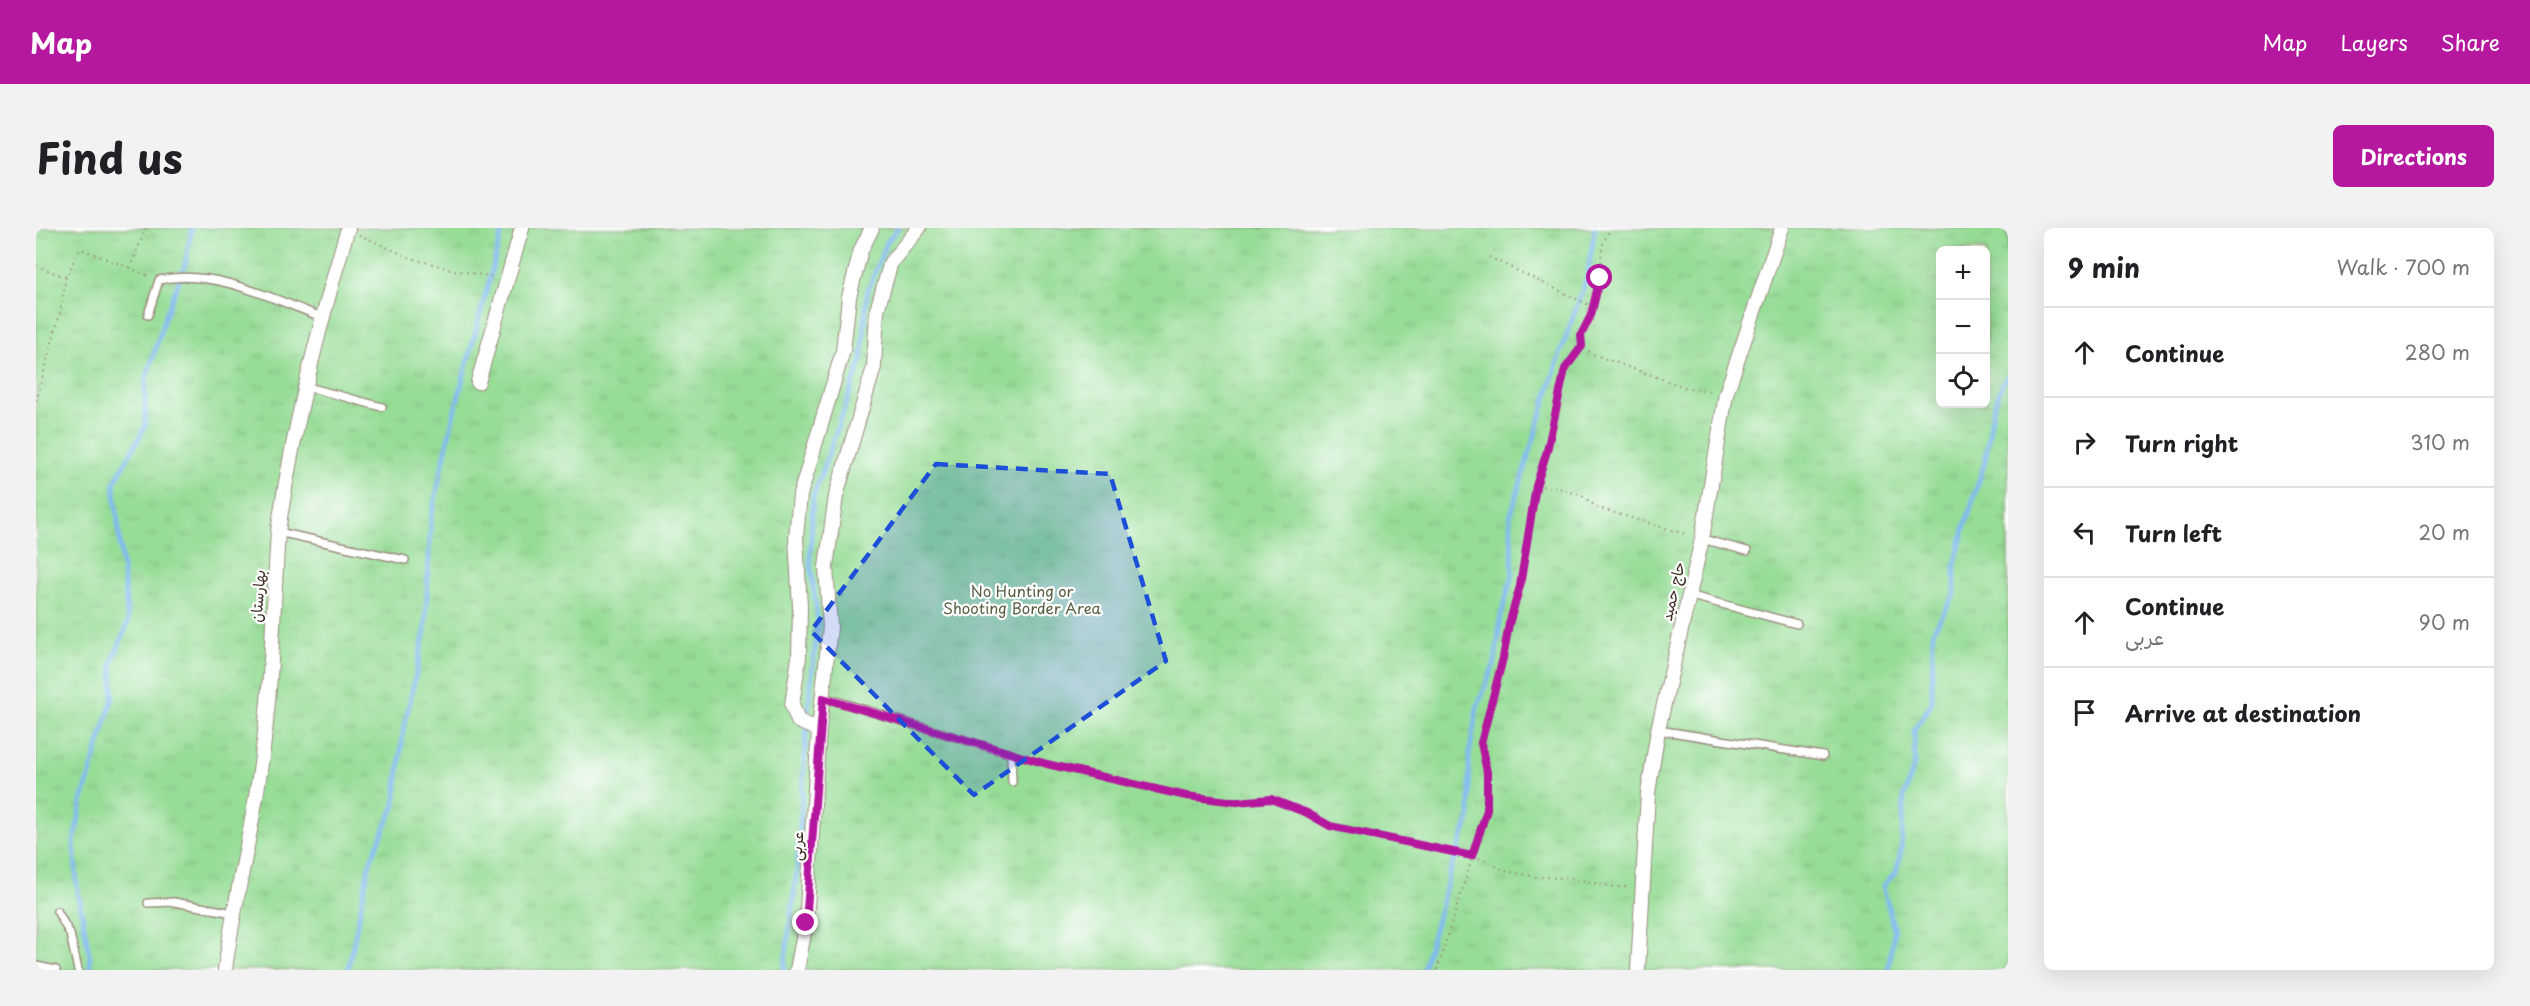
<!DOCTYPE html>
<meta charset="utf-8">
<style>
:root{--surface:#fff;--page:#f2f2f2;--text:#202124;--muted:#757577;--line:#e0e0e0;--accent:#b5179e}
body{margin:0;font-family:"Playpen Sans","Playpen Sans Arabic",sans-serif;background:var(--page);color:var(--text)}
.controls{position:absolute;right:18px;top:18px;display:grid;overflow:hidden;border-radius:9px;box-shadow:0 6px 24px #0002}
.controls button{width:54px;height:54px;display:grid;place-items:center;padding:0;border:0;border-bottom:2px solid var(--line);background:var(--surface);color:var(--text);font:30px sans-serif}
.stop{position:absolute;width:18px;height:18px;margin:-14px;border:4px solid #b5179e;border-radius:50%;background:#fff}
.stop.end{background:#b5179e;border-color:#fff;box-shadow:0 2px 6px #0008}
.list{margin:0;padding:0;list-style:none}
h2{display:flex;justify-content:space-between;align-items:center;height:78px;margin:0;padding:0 24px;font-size:26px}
h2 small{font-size:20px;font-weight:400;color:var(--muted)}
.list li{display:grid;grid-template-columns:39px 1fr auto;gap:18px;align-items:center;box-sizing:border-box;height:90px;padding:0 24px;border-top:2px solid var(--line)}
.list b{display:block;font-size:22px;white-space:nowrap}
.list p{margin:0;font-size:20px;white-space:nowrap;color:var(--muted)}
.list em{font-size:20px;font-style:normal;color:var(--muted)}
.icon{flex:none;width:33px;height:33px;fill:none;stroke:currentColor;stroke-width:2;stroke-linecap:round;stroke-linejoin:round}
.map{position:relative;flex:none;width:1972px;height:742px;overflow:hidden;border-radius:9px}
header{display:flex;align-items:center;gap:36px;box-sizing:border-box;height:84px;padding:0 30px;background:var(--accent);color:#fff}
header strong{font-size:28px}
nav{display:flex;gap:33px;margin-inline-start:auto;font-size:21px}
.intro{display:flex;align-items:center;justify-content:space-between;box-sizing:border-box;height:144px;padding:0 36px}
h1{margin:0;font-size:42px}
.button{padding:15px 27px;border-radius:9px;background:var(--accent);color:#fff;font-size:21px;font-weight:700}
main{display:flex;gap:36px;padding:0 36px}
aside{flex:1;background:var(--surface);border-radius:9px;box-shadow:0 6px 24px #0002}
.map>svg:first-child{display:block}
</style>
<header>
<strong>Map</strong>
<nav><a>Map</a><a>Layers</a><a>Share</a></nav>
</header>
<div class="intro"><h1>Find us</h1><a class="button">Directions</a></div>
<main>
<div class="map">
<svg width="1972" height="742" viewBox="0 0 1972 742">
<defs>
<pattern id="park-tufts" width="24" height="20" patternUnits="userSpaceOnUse" patternTransform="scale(1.5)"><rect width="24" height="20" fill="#97dd96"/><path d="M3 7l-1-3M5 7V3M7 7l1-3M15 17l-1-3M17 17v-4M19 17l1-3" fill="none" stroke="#83be81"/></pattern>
</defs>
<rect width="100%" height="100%" fill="#fff"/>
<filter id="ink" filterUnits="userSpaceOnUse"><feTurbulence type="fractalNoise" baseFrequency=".0167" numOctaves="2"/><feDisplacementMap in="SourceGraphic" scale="12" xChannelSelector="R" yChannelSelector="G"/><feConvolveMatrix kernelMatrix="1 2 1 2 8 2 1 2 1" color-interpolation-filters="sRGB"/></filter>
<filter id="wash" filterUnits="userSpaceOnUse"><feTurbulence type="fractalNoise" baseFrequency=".008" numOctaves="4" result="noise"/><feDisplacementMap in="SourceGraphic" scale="24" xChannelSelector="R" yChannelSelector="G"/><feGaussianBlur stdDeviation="1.35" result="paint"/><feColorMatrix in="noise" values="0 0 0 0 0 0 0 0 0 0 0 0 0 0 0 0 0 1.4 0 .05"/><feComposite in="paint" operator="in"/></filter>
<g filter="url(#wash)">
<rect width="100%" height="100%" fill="#f9eedf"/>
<path fill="url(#park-tufts)" stroke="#69845a" stroke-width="1.5" fill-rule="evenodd" d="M0 0H1972V742H0ZM1904 22H1950V176H1904Z"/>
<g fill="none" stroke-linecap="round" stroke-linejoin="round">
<path stroke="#80b9f1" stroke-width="4.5" d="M54 742V730L41 658 38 614 46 573 77 469 76 434 92 395 78 255 109 199V155L130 86 149 37 156 0
M312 742 334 634 359 577 367 505 389 403 395 290 418 185 467 0
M748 742 761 642 772 479 782 395 774 332 777 269 826 131 831 64 851 14 862 0
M1387 742 1414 644 1434 589 1433 528 1441 480 1459 434 1465 387 1477 345 1474 289 1522 132 1551 49 1559 0
M1852 742 1858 702 1847 658 1860 644 1865 623 1868 569 1879 534 1878 502 1896 474 1897 403 1919 366V337L1927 304 1949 233 1957 181 1967 154 1972 147"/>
</g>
</g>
<g filter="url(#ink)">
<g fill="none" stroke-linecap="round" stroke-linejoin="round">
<defs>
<path id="service" d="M112 87 123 52C176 40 236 70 285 89
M268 158 346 179
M242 304 369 332
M1666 311 1711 323
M1652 367 1761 396
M787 469 975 526 976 554
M1622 502 1787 528
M112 675 138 674 197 685
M21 683 34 706 42 742
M0 738 20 742"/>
<path id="minor" d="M442 154 486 0
M783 502 794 399 790 339 800 268 838 139 841 82 855 34 883 0
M189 742C198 672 216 605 225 536 236 459 237 380 242 304 257 200 282 100 312 0
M761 742 770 695 783 502 762 493 756 477 763 429 764 379 760 309 764 267 807 123 813 69 825 22 836 0
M1602 742 1612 565 1622 502 1666 311 1690 166 1746 0"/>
</defs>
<use href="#service" stroke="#9a8c7e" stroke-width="10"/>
<use href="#minor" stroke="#9a8c7e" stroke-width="16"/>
<path stroke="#9a8c7e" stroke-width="2" stroke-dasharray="1.5 4.5" stroke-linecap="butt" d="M110 0 94 40 113 48
M323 7 375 30 417 42 458 49
M1453 29 1551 76 1555 81C1554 96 1544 101 1546 118L1556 126 1648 159 1677 164
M0 38 30 49C35 41 38 28 45 21L94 40
M1555 81 1564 50 1566 18 1574 0
M0 173 24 85 30 49
M1500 258 1519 259 1545 267 1562 280 1652 307
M984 529 1150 568 1201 575 1235 571 1271 585 1294 599 1340 610 1414 622 1452 633 1468 643 1501 649 1534 650 1578 659H1594
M1401 742 1451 582V544L1445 515 1467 431 1473 396 1484 358 1500 258 1511 223 1529 141 1546 118"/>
<use href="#service" stroke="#fff" stroke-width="7"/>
<use href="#minor" stroke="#fff" stroke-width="14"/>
</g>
</g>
<g fill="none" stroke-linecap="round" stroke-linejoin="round" filter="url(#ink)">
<path stroke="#b5179e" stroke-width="8" d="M770 695 787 470 1011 536 1150 568 1201 574 1235 571 1271 585 1294 598 1436 628 1451 582V544L1445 515 1467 430 1473 396 1484 358 1500 258 1511 223 1529 141 1546 118 1545 107 1555 87 1564 50"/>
</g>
<path fill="#1d4ed8" fill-opacity="0.2" stroke="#1d4ed8" stroke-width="4.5" stroke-dasharray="12 8" stroke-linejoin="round" d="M900 236 1074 246 1130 433 938 567 775 403Z"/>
<g text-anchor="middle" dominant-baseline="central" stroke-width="4.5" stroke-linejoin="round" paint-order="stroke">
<g font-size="15" fill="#576042" stroke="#fff">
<text x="986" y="362">No Hunting or<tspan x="986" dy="17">Shooting Border Area</tspan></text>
</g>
<g font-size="15" fill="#3b2a1e" stroke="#fff">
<text transform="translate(1636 363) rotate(-77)">حاج حمید</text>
<text transform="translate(221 368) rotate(-86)">بهارستان</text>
<text transform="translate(760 618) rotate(-86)">عربی</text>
</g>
</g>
</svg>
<div class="controls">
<button>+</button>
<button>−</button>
<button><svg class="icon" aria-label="locate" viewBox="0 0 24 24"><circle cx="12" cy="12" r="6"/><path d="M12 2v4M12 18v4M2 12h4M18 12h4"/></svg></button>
</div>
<div class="stop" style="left:1564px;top:50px"></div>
<div class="stop end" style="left:770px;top:695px"></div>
</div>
<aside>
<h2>9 min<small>Walk · 700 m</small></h2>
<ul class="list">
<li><svg class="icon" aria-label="ahead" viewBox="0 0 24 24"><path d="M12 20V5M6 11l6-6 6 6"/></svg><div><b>Continue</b></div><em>280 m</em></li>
<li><svg class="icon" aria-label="right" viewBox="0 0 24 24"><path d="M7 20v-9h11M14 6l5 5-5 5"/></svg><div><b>Turn right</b></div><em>310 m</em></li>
<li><svg class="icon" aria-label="left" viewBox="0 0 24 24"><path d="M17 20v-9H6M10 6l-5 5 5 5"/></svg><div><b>Turn left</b></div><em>20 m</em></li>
<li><svg class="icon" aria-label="ahead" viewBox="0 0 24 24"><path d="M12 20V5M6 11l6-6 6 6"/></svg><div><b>Continue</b><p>عربی</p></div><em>90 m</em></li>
<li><svg class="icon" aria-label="arrive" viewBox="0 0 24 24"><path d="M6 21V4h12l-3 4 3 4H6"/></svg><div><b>Arrive at destination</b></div></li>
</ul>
</aside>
</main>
